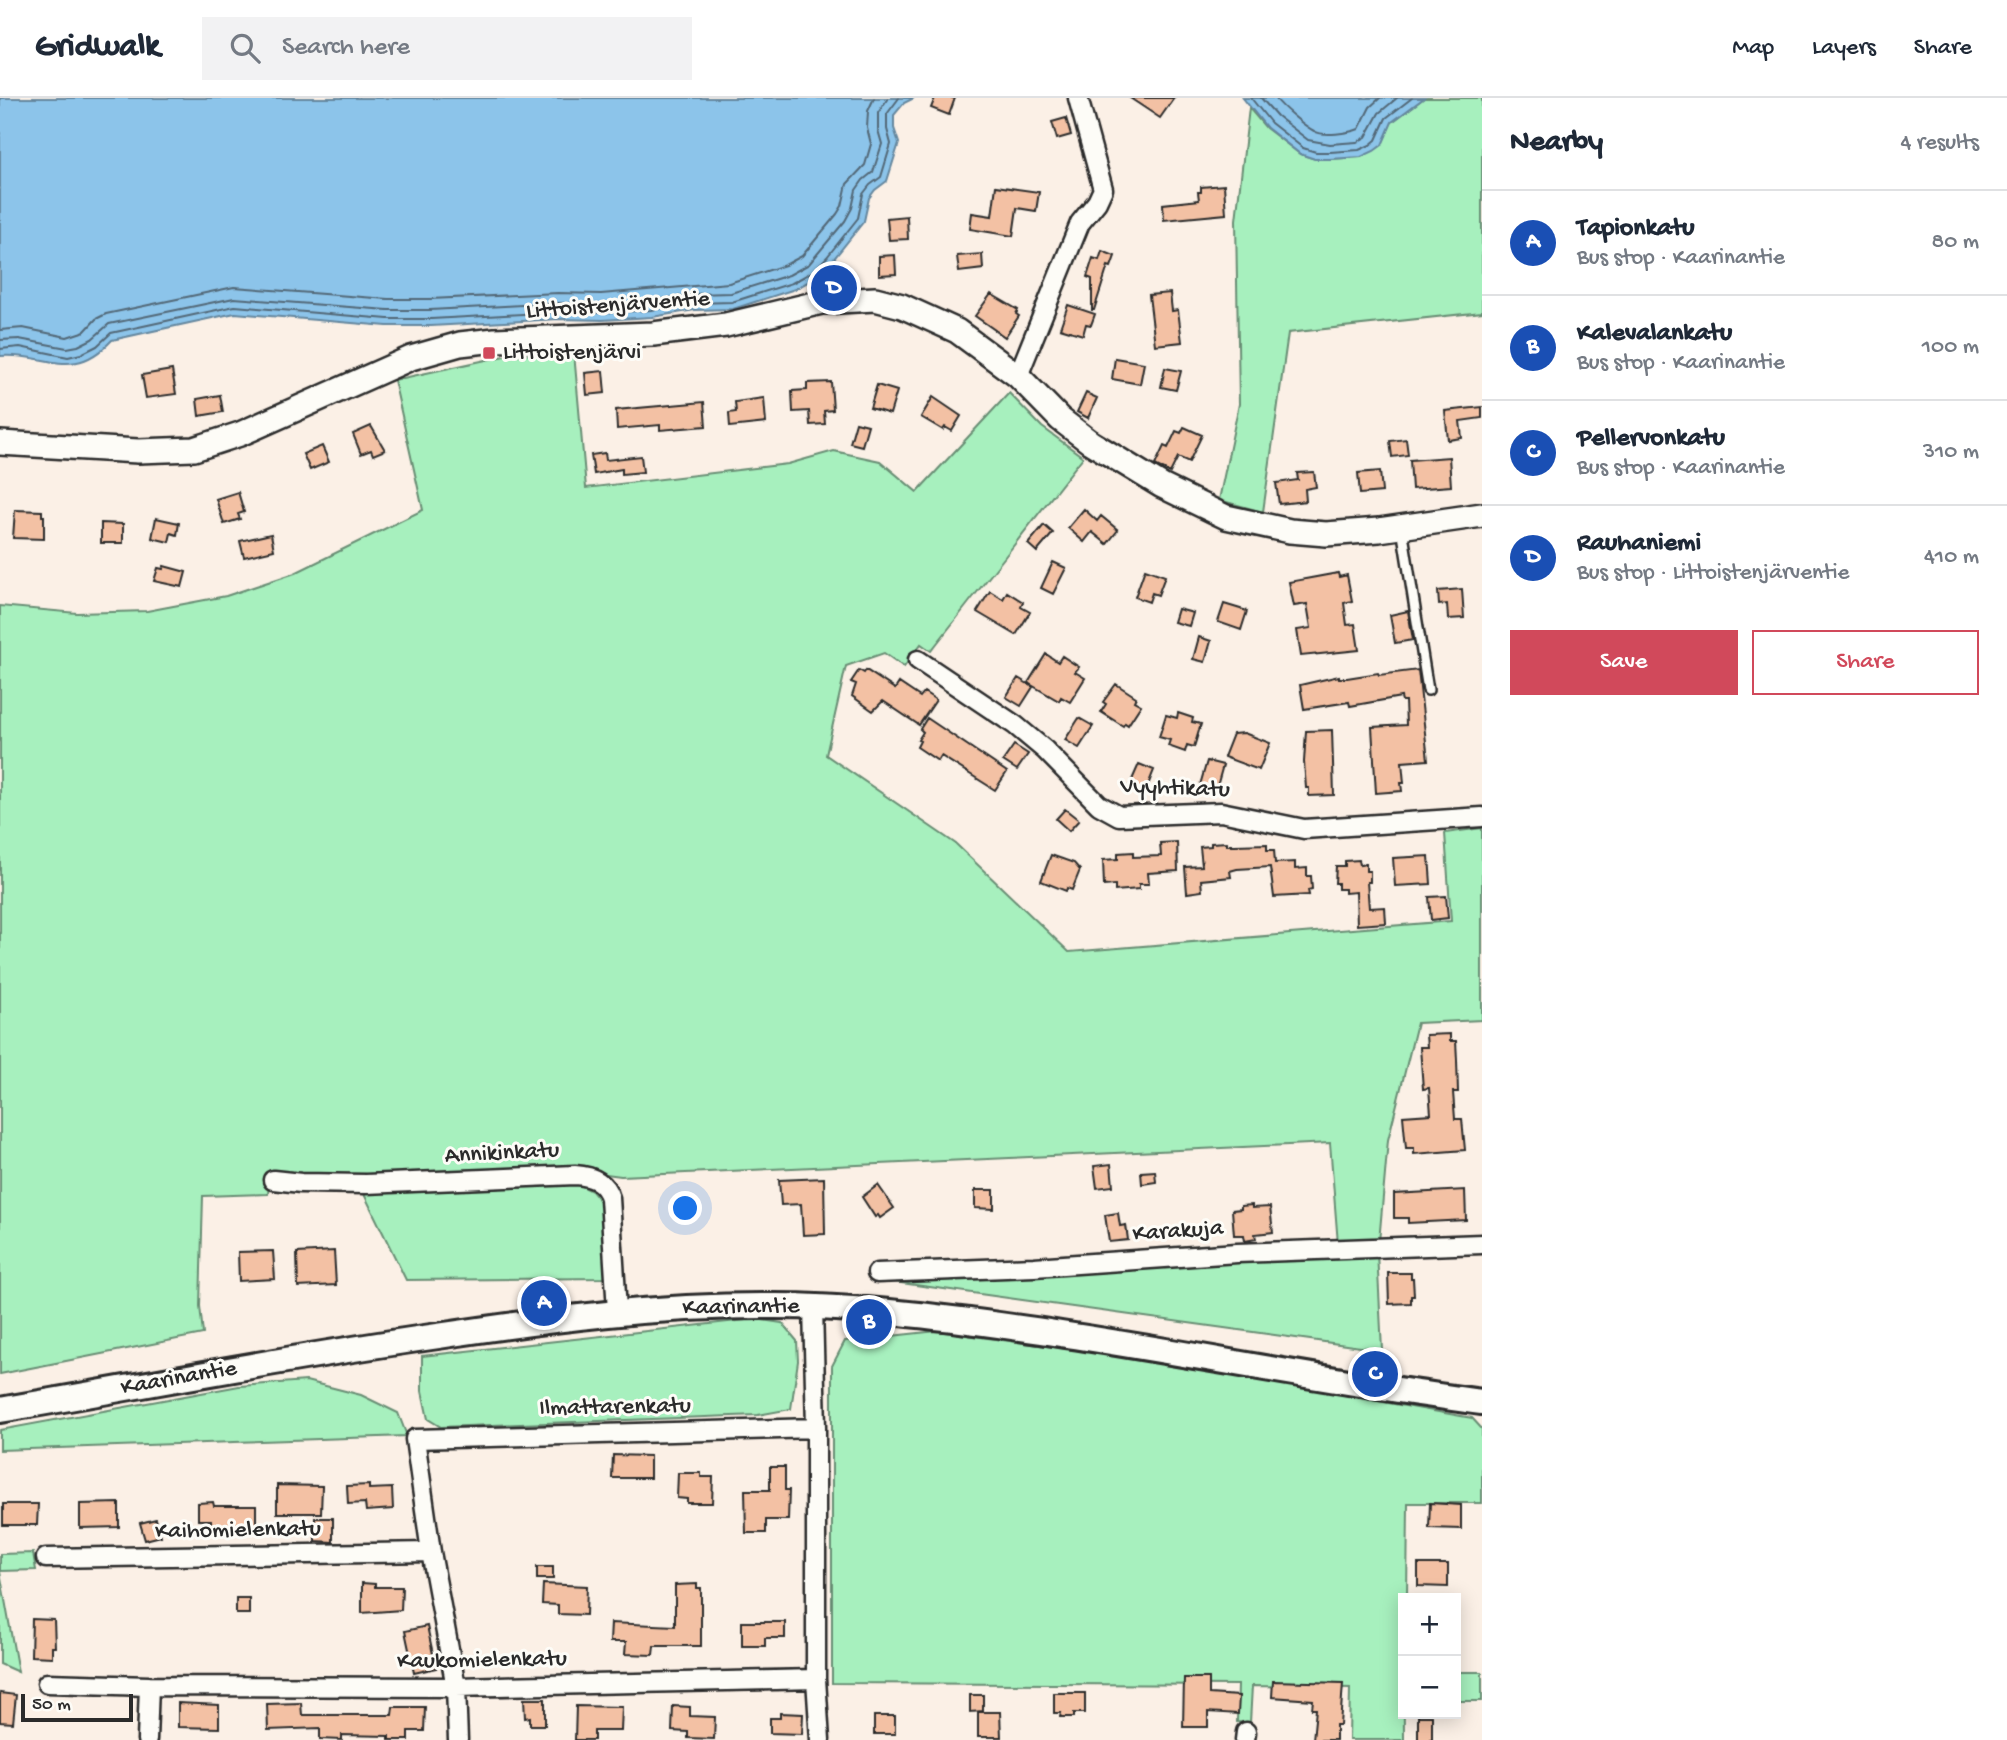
<!DOCTYPE html>
<meta charset="utf-8">
<style>
:root{--surface:#fff;--page:#f2f2f3;--text:#1f2937;--muted:#747a83;--line:#e0e1e3;--accent:#d1495b}
body{margin:0;font-family:"Gochi Hand",sans-serif;background:var(--page);color:var(--text)}
.controls{position:absolute;right:21px;bottom:21px;display:grid;overflow:hidden;border-radius:0px;box-shadow:0 4px 18px #0003}
.controls button{width:63px;height:63px;display:grid;place-items:center;padding:0;border:0;border-bottom:2px solid var(--line);background:var(--surface);color:var(--text);font:35px sans-serif}
.scale{position:absolute;left:21px;bottom:18px;width:112px;box-sizing:border-box;padding-left:7px;border:4px solid #2b2b2b;border-top:0;font-size:19px;line-height:24px;white-space:nowrap;color:#2b2b2b;-webkit-text-stroke:5px #fdfcf7;paint-order:stroke}
.you{position:absolute;left:686px;top:1111px;width:24px;height:24px;margin:-18px;border:5px solid #fff;border-radius:50%;background:#1a73e8;box-shadow:0 0 0 10px #1a73e833}
.badge{display:grid;place-items:center;width:46px;height:46px;border-radius:50%;background:var(--accent);color:#fff;font-size:23px;font-weight:700}
.pin{position:absolute;translate:-50% -50%;border:4px solid #fff;box-shadow:0 2px 7px #0006}
.list{margin:0;padding:0;list-style:none}
h2{display:flex;justify-content:space-between;align-items:center;height:91px;margin:0;padding:0 28px;font-size:30px}
h2 small{font-size:23px;font-weight:400;color:var(--muted)}
.list li{display:grid;grid-template-columns:46px 1fr auto;gap:21px;align-items:center;box-sizing:border-box;height:105px;padding:0 28px;border-top:2px solid var(--line)}
.list b{display:block;font-size:26px;white-space:nowrap}
.list p{margin:0;font-size:23px;white-space:nowrap;color:var(--muted)}
.list em{font-size:23px;font-style:normal;color:var(--muted)}
.actions{display:flex;gap:14px;padding:21px 28px}
.actions a{flex:1;padding:16px 0;border:2px solid var(--accent);border-radius:0px;text-align:center;font-size:24px;color:var(--accent)}
.actions .main{background:var(--accent);color:#fff}
.icon{flex:none;width:38px;height:38px;fill:none;stroke:currentColor;stroke-width:2;stroke-linecap:round;stroke-linejoin:round}
.map{position:relative;flex:none;width:1482px;height:1642px;overflow:hidden}
header{display:flex;align-items:center;gap:42px;box-sizing:border-box;height:98px;padding:0 35px;background:var(--surface);border-bottom:2px solid var(--line)}
header strong{font-size:33px}
nav{display:flex;gap:38px;margin-inline-start:auto;font-size:24px}
.search{width:490px;height:63px;background:var(--page);display:flex;align-items:center;gap:18px;box-sizing:border-box;padding:0 24px;border-radius:0px;color:var(--muted);font-size:26px}
main{display:flex}
aside{flex:1;background:var(--surface)}
.map>svg:first-child{display:block}
</style>
<header>
<strong>Gridwalk</strong>
<div class="search"><svg class="icon" aria-label="search" viewBox="0 0 24 24"><circle cx="10" cy="10" r="6"/><path d="M15 15l6 6"/></svg>Search here</div>
<nav><a>Map</a><a>Layers</a><a>Share</a></nav>
</header>
<main>
<div class="map">
<svg width="1482" height="1642" viewBox="0 0 1482 1642">
<rect width="100%" height="100%" fill="#fbf0e6"/>
<filter id="ink" filterUnits="userSpaceOnUse"><feTurbulence type="fractalNoise" baseFrequency=".0143" numOctaves="2"/><feDisplacementMap in="SourceGraphic" scale="14" xChannelSelector="R" yChannelSelector="G"/><feConvolveMatrix kernelMatrix="1 2 1 2 8 2 1 2 1" color-interpolation-filters="sRGB"/></filter>
<g filter="url(#ink)">
<path fill="#a7f0be" stroke="#698e74" stroke-width="2" d="M1424 0H1482V214L1288 235 1263 414 1219 402 1239 306 1236 122 1249 10 1266 30 1300 56 1315 61H1330L1361 59 1382 46 1391 25Z
M574 255 586 390 788 366 834 353 880 363 917 394 1009 295 1042 329 1083 359 931 553 921 546 904 569 884 555 846 568 826 657 956 746 1069 854 1451 823 1445 735 1482 730V922L1417 925 1388 1042 1379 1144 1338 1146 1330 1045 621 1078 576 1072 360 1079 270 1078 268 1096 203 1098 200 1208 203 1236 0 1276V508L77 515 147 513 226 498 295 475 423 412 394 282 509 257Z
M578 1086 592 1093 601 1104 607 1180 406 1182 362 1092Z
M1377 1154 1382 1252 894 1184 900 1178Z
M755 1221 782 1225 797 1243 798 1263 791 1311 758 1317 441 1329 428 1321 422 1293V1258Z
M937 1233 1149 1262 1472 1320 1482 1331V1405H1408L1407 1500H1403L1404 1642H1349L1350 1590 1252 1588 1250 1625 1237 1624 1238 1587 832 1585V1268L845 1243Z
M306 1283 361 1297 398 1315 407 1338 0 1352V1332L239 1288Z
M33 1455 36 1472 0 1473V1456Z
M0 1474 18 1574 0 1566Z
M1456 1574H1482V1603H1456Z"/>
<path fill="#8cc4ea" stroke="#65879e" stroke-width="2" d="M0 0H914L904 5 894 17V30L899 45 887 83 875 92 869 100 864 123 832 163 819 178 795 191 733 211 695 212 652 219 602 222 559 221 431 228H387L235 215 112 242C72 285 47 254 0 258Z
M1243 0H1424L1392 24 1382 47 1374 53 1361 59 1330 61H1315L1300 56 1267 30Z"/>
<g fill="none" stroke-linecap="round" stroke-linejoin="round">
<path stroke="#526877" stroke-width="2" d="M1251 0 1271 25 1303 50 1316 54H1330L1359 52 1370 47 1376 42 1386 20 1412 0
M1261 0 1277 18 1308 42 1330 46 1357 44 1366 39 1379 15 1397 0
M1275 0C1283 10 1303 27 1314 33 1324 39 1348 35 1359 31L1370 9 1380 0
M0 232 23 230 67 239 85 233 96 221 106 216 234 189 388 201H430L558 195 601 196 729 185 785 167 802 158 837 116 842 108 847 86 865 67 871 46 867 30 868 13 874 0
M0 242 19 241 67 250 78 248 92 241 109 226 234 200 388 212H430L558 205 602 206 650 203 694 196 731 195 789 177 809 166 845 123 852 110 856 92 863 82 873 74 882 46 878 32V15L888 0
M0 251 20 249 68 259 81 256 97 248 111 235 235 208 388 221H431L559 214 602 215 651 212 694 205 732 204 792 185 814 173 827 159 858 120 863 96 870 87 881 79 891 46 887 31V16L899 0"/>
</g>
<path fill="#f3c1a4" stroke="#2b2b2b" stroke-width="2" d="M935 0H955L949 17 931 10Z
M1130 0H1174L1160 20Z
M1066 20 1071 37 1057 41 1052 24Z
M1224 87 1226 116 1164 122 1163 106 1199 102 1198 94H1201V89Z
M996 88 1039 94 1036 113 1017 110 1013 138 970 131 972 115 992 118Z
M907 118 908 141 889 142 887 120Z
M1102 153 1115 158 1111 169 1108 168 1094 212H1092V181L1087 179 1093 160 1099 162Z
M982 156 983 171 959 174 957 158Z
M895 157 896 176 879 177V158Z
M1170 195 1172 213 1178 212 1182 244 1155 247 1149 197Z
M991 196 1018 212 1016 216 1019 218 1005 239 975 218Z
M1068 207 1095 216 1091 227 1086 226 1083 237 1060 230Z
M1115 260 1144 265 1140 286 1112 281Z
M1165 270 1181 273 1176 292 1161 289Z
M172 272 176 296 146 300 142 277Z
M603 273 605 295 587 297 585 275Z
M831 284 833 312 824 313 825 326 810 327 809 313 793 314 792 293 807 292V285Z
M877 287 897 293 890 316 870 310Z
M1086 295 1097 300 1088 320 1077 314Z
M220 297 223 314 199 318 197 301Z
M933 299 961 318 952 333 945 329 943 332 921 319Z
M764 300 766 325 730 329 729 315 736 314 735 304Z
M704 304 706 328 660 332V327L617 331 616 312Z
M1482 309V320L1460 323 1462 340 1448 342 1445 313Z
M856 324 868 327 862 348 850 345Z
M371 328 385 352 373 357 371 352 361 356 353 336Z
M1184 329 1202 337 1189 364 1178 359 1170 375 1155 367 1164 348 1168 350 1176 333 1181 335Z
M1406 341 1408 357 1392 359 1390 343Z
M322 348 329 364 310 372 303 356Z
M605 355 606 362 641 358 643 374 622 376V371L594 376 591 357Z
M1449 359 1451 388 1412 391 1410 362Z
M1380 373 1382 394 1360 396 1358 375Z
M1314 374 1316 389 1305 391 1306 403 1279 406 1276 385 1298 382 1297 375Z
M238 394 244 414 238 416 240 421 224 426 216 401Z
M1084 411 1097 423 1101 418 1118 432 1107 446 1092 434 1084 444 1068 430Z
M15 412 42 413V418H44V441L13 440Z
M156 420 179 425 177 437 171 435 169 444 152 440Z
M101 425 123 426V445H101Z
M1044 427 1053 435 1037 454 1028 446Z
M271 436 274 452 244 459 240 443Z
M1053 464 1066 470 1053 496 1041 490Z
M164 468 186 474 182 489 154 483 158 470 163 471Z
M1145 471 1165 478 1158 497 1152 495 1149 504 1135 499Z
M1338 475 1339 479 1347 477 1352 503 1344 505 1347 527 1355 526 1359 552 1301 558 1297 532 1311 530 1307 506 1294 508 1289 484Z
M1462 491 1464 520 1448 521 1447 506 1439 507 1438 493Z
M990 493 1003 501 1007 494 1023 504 1021 509 1030 514 1016 537 977 514Z
M1224 506 1247 513 1241 532 1218 524Z
M1178 511 1193 515 1189 528 1174 524Z
M1408 513 1413 542 1395 545 1390 517Z
M1199 539 1211 543 1205 564 1193 561Z
M1046 556 1058 564 1062 558 1079 569 1075 574 1085 580 1070 604 1061 599 1059 603 1028 585Z
M859 572 864 575 866 572 895 591 899 585 920 599 924 594 936 602 919 627 883 603 873 613 852 598 856 586 851 584Z
M1418 572 1428 662 1402 664 1404 685H1401L1402 693 1376 695 1372 629 1406 627 1405 603H1402L1401 599 1350 608 1349 604 1304 611 1300 587 1339 578V580H1347L1378 575 1379 577Z
M1018 580 1033 589 1021 608 1006 599Z
M1116 586 1136 599 1134 603 1141 607 1128 627 1125 625 1123 628 1101 614 1106 606 1103 604Z
M1178 615 1193 620 1192 624 1201 626 1194 649 1187 647 1185 654 1168 648 1170 642 1159 639 1166 617 1177 620Z
M927 620 1007 674 995 692 941 658 938 663 917 649 920 643 918 642 923 634 920 631Z
M1079 620 1093 628 1079 650 1065 642Z
M1332 632 1334 697 1309 698V690H1306L1304 664 1306 633Z
M1244 635 1270 645 1259 672 1224 659 1233 636Z
M1014 647 1028 656 1017 672 1003 663Z
M1207 663 1223 667 1216 692 1200 687Z
M1139 666 1154 672 1144 697 1128 691Z
M1065 711 1079 722 1069 733 1056 721Z
M1177 744 1178 773 1148 775 1149 786H1139V791L1115 793V787L1104 788 1103 762 1118 761V755L1133 754V759L1161 758 1160 745Z
M1227 744V747H1235L1267 746V752H1274L1275 765 1295 764V771L1307 770V778H1311L1312 791 1308 792 1309 797 1274 799 1270 769 1237 771 1230 773 1231 779 1201 782 1202 793 1187 795 1185 769 1202 768 1200 749 1211 748V745Z
M1051 757 1074 765 1080 772 1072 792 1067 790 1066 793 1041 783Z
M1429 758 1431 786 1395 788 1393 760Z
M1359 762 1360 767 1366 766V773H1370V784H1367L1369 810 1385 809 1386 825 1357 827 1356 794 1345 795V791H1338V785H1335L1336 768H1345V763Z
M1446 798 1448 820 1431 822 1429 799Z
M1450 936V943H1456L1457 962 1458 994H1453L1455 1021H1462L1465 1052 1414 1056V1050H1406L1403 1018 1431 1016 1429 990 1423 991 1420 949H1427L1426 937Z
M1111 1066 1113 1088 1097 1090 1094 1068Z
M1155 1073 1156 1084 1142 1086 1141 1074Z
M824 1080 825 1136 803 1137 801 1106 781 1107 779 1082Z
M878 1087 894 1110 880 1120 878 1117 875 1119 862 1099Z
M975 1092H994V1111L975 1110Z
M1465 1092 1466 1122 1408 1125V1120H1394V1096Z
M1252 1107V1110L1270 1109 1273 1134 1255 1136 1256 1141 1245 1143 1244 1137H1234L1232 1112 1241 1111V1108Z
M1118 1115 1120 1128 1126 1127 1128 1142 1109 1144 1105 1117Z
M273 1153 275 1181 239 1183 238 1154Z
M334 1153 336 1187 298 1189 297 1155Z
M1388 1175H1411V1180H1413L1414 1198H1411V1205L1389 1206Z
M613 1357 650 1358V1380H612Z
M770 1369H785V1392H789L788 1422H766V1435H746L745 1392H770Z
M678 1375H701V1379H713L712 1405H687V1401L677 1400Z
M277 1387 322 1388 321 1415H277Z
M369 1387V1391L392 1390 393 1411 366 1413 365 1405 348 1406 347 1388Z
M213 1404 214 1408H256V1433H211V1422H198V1405Z
M119 1405V1429L80 1430V1406Z
M1430 1405 1461 1407V1431L1429 1430Z
M3 1406H38L37 1427H3Z
M315 1420H333V1444L315 1443Z
M156 1421 161 1438 145 1442 140 1425Z
M1418 1466H1448V1489L1418 1488Z
M537 1469H553V1481H537Z
M362 1485 375 1486V1489H402L401 1512 362 1515Z
M543 1486 587 1488 586 1517 558 1516V1507L542 1506Z
M697 1486V1490H701V1548H654L653 1557 625 1556 626 1544H610L611 1525 675 1528V1487Z
M236 1500H249V1516H236Z
M32 1521 54 1522 55 1549H52V1559L31 1558Z
M742 1524H785V1540H765V1548H742Z
M427 1528 436 1570 414 1575 405 1533Z
M1184 1580H1209V1596L1239 1598 1238 1616 1208 1614V1629H1183Z
M1273 1583 1343 1585 1340 1627H1336V1642H1313L1316 1611H1312L1313 1602 1272 1599Z
M0 1595 16 1597 13 1625 0 1624Z
M1054 1595H1085V1615H1074V1619H1060L1061 1615H1054Z
M970 1597H983V1613L970 1614Z
M524 1601H545V1627H530V1619L525 1620Z
M178 1605 219 1607V1630L178 1629Z
M301 1605 302 1617H392L393 1609H425L424 1633H408V1642H389V1638L342 1637V1642L320 1641V1630L268 1632 267 1606Z
M576 1608 622 1609 621 1633H594V1642H575Z
M673 1608 690 1609V1618L715 1619 714 1641 688 1640V1634L672 1633Z
M978 1614H1000L1001 1639H978Z
M780 1615 803 1616 802 1636 770 1635V1620H780Z
M874 1618H895V1636H874Z
M1418 1618H1432V1642H1418Z"/>
<g fill="none" stroke-linecap="round" stroke-linejoin="round">
<defs>
<path id="service" d="M1402 430 1428 592"/>
<path id="minor" d="M1018 278 1080 125 1097 104 1103 91 1078 0
M918 562 1015 627 1045 652 1099 707 1119 718 1221 714 1304 731 1482 719
M273 1082 301 1085 366 1086 575 1077C592 1078 605 1083 610 1100L617 1213
M877 1175 1034 1169 1237 1155 1482 1146
M813 1209 816 1330V1581L820 1642
M46 1460 431 1454
M47 1585 149 1588 147 1642
M149 1588 456 1589 816 1581
M458 1642 456 1589 431 1454 415 1341 816 1330
M1245 1642 1246 1634"/>
<path id="tertiary" d="M0 345 138 353 194 351 240 336 411 260 460 246 495 242 653 236 726 227 822 204 875 201 902 208 957 233 1018 278 1060 321 1090 344 1162 388 1226 419 1290 433 1326 436 1379 432 1482 417"/>
<path id="secondary" d="M0 1312C146 1287 291 1259 438 1238 551 1221 659 1207 774 1208 849 1208 925 1217 999 1227 1161 1249 1320 1283 1482 1304"/>
</defs>
<use href="#service" stroke="#2b2b2b" stroke-width="14"/>
<use href="#minor" stroke="#2b2b2b" stroke-width="23"/>
<use href="#tertiary" stroke="#2b2b2b" stroke-width="28"/>
<use href="#secondary" stroke="#2b2b2b" stroke-width="30"/>
<use href="#service" stroke="#fdfcf7" stroke-width="9"/>
<use href="#minor" stroke="#fdfcf7" stroke-width="18"/>
<use href="#tertiary" stroke="#fdfcf7" stroke-width="23"/>
<use href="#secondary" stroke="#fdfcf7" stroke-width="24"/>
</g>
</g>
<rect fill="#d1495b" stroke="#fdfcf7" stroke-width="2.5" x="482" y="248" width="14" height="14" rx="3.5"/>
<g text-anchor="middle" dominant-baseline="central" stroke-width="6" stroke-linejoin="round" paint-order="stroke">
<g font-size="24" fill="#2b2b2b" stroke="#fdfcf7">
<text transform="translate(618 208) rotate(-4)">Littoistenjärventie</text>
<text transform="translate(1175 691) rotate(2)">Vyyhtikatu</text>
<text transform="translate(502 1056) rotate(-3)">Annikinkatu</text>
<text transform="translate(1178 1134) rotate(-4)">Karakuja</text>
<text transform="translate(741 1210) rotate(-1)">Kaarinantie</text>
<text transform="translate(179 1281) rotate(-10)">Kaarinantie</text>
<text transform="translate(615 1310) rotate(-1)">Ilmattarenkatu</text>
<text transform="translate(238 1433) rotate(-1)">Kaihomielenkatu</text>
<text transform="translate(482 1563) rotate(-1)">Kaukomielenkatu</text>
</g>
<g font-size="24" fill="#2b2b2b" stroke="#fdfcf7" text-anchor="start">
<text x="503" y="255">Littoistenjärvi</text>
</g>
</g>
</svg>
<div class="controls">
<button>+</button>
<button>−</button>
</div>
<div class="scale">50 m</div>
<div class="you"></div>
<div class="pin badge" style="left:544px;top:1205px;background:#1a4fb4">A</div>
<div class="pin badge" style="left:869px;top:1224px;background:#1a4fb4">B</div>
<div class="pin badge" style="left:1375px;top:1276px;background:#1a4fb4">C</div>
<div class="pin badge" style="left:834px;top:190px;background:#1a4fb4">D</div>
</div>
<aside>
<h2>Nearby<small>4 results</small></h2>
<ul class="list">
<li><span class="badge" style="background:#1a4fb4">A</span><div><b>Tapionkatu</b><p>Bus stop · Kaarinantie</p></div><em>80 m</em></li>
<li><span class="badge" style="background:#1a4fb4">B</span><div><b>Kalevalankatu</b><p>Bus stop · Kaarinantie</p></div><em>100 m</em></li>
<li><span class="badge" style="background:#1a4fb4">C</span><div><b>Pellervonkatu</b><p>Bus stop · Kaarinantie</p></div><em>310 m</em></li>
<li><span class="badge" style="background:#1a4fb4">D</span><div><b>Rauhaniemi</b><p>Bus stop · Littoistenjärventie</p></div><em>410 m</em></li>
</ul>
<div class="actions"><a class="main">Save</a><a>Share</a></div>
</aside>
</main>
